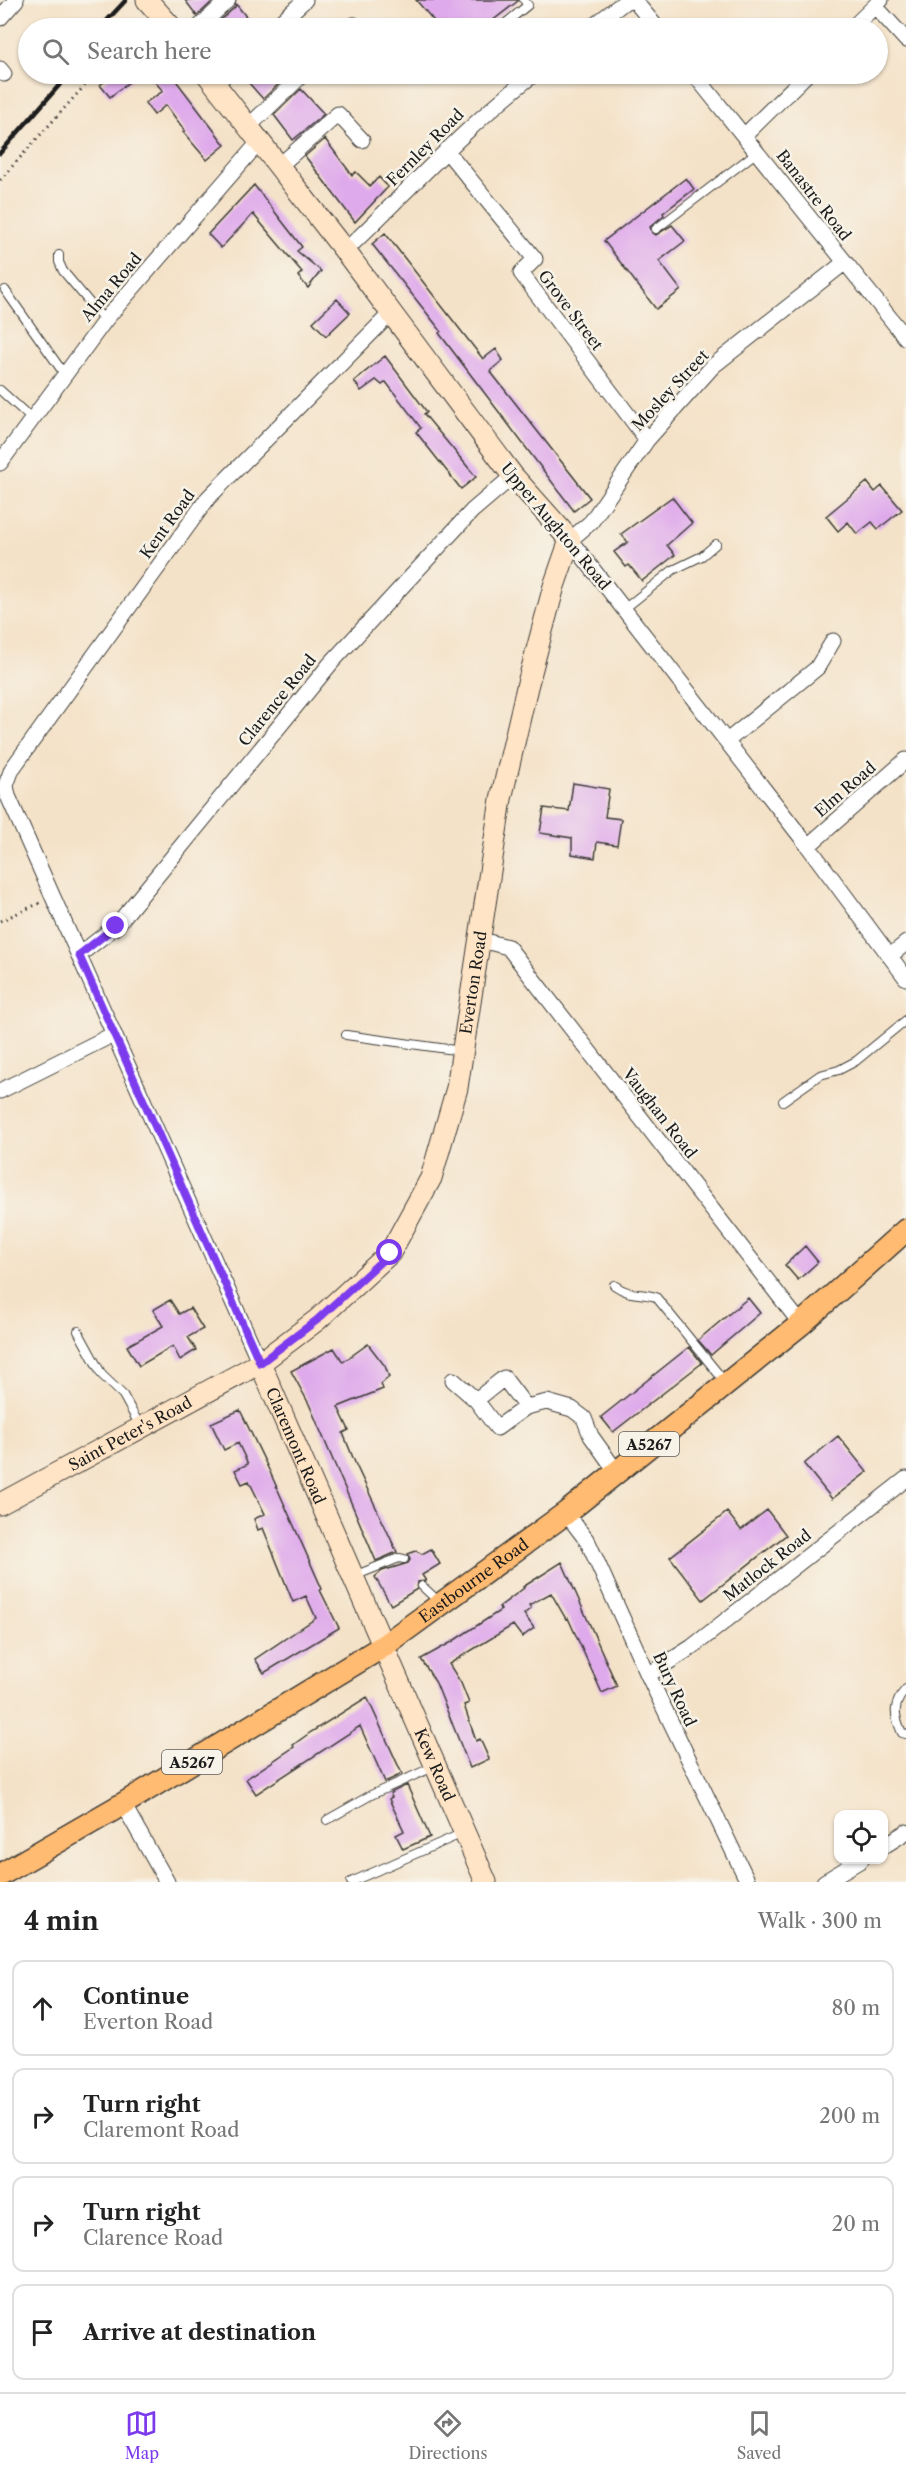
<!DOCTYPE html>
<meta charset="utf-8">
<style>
:root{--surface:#fff;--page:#f6f6f6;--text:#222;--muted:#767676;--line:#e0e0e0;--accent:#7c3aed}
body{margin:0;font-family:"Libre Caslon Text",serif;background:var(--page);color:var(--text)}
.controls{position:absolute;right:18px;bottom:18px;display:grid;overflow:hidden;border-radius:12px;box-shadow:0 2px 4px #0004}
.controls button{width:54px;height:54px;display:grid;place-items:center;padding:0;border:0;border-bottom:2px solid var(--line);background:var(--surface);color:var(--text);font:30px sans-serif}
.stop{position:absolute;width:18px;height:18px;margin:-14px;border:4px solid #7c3aed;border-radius:50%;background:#fff}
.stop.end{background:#7c3aed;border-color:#fff;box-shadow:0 2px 6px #0008}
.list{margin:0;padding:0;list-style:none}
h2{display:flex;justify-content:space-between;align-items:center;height:78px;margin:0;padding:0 24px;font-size:26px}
h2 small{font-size:20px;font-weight:400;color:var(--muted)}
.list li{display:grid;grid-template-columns:39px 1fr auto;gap:18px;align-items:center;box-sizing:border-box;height:96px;margin:0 12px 12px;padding:0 12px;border:2px solid var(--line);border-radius:12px}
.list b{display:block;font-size:22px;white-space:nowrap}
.list p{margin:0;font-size:20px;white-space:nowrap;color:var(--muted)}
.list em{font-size:20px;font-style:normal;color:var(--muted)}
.icon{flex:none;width:33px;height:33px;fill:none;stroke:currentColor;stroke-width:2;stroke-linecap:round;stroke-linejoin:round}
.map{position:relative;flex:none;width:906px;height:1882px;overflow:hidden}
.search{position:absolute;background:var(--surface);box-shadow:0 2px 4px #0004;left:18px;right:18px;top:18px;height:66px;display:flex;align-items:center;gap:15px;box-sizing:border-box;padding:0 21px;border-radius:33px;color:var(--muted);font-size:22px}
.sheet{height:510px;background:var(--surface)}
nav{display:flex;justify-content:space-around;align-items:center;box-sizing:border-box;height:84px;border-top:2px solid var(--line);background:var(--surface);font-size:16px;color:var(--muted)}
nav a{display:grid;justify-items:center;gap:3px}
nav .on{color:var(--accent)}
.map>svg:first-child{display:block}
</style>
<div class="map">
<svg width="906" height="1882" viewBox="0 0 906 1882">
<rect width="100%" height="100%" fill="#f7f3e8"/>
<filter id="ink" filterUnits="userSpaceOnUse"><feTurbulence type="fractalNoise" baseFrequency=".0167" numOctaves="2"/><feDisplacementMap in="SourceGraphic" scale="12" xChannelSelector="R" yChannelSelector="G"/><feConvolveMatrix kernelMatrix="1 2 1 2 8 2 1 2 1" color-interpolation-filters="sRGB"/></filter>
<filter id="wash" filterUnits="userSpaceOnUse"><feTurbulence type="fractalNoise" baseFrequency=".008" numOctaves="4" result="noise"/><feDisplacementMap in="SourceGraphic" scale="24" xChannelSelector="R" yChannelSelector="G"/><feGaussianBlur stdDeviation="1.35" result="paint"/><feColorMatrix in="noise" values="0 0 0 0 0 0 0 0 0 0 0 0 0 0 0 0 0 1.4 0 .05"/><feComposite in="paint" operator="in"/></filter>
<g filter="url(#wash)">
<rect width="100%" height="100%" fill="#f4e2c8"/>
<g id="blocks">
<path fill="#dfaaeb" d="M185 0H214L197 16Z
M416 0H518V1L483 28H440Z
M236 4 255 28H212L235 7Z
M114 74H139L110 97 100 85Z
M148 74H171L225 145 207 160 183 132 185 131 166 105 154 115 145 103 163 91Z
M241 74H286L288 75 263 99Z
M301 89 324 114 293 140 274 115Z
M325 139 352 175 356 172 370 186 379 177 388 187 355 222 305 156Z
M686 178 694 189 663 213 664 215 650 227 652 233 656 235 672 225 685 241 659 261 681 290 656 309 604 241Z
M254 185 302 247 297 251 321 271 308 288 298 276 302 272 253 214 221 248 208 234Z
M385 233 483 359 496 349 503 360 490 371 590 498 574 511 439 333 441 331 372 244Z
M337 299 350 313 326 336 313 322Z
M385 356 427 412 424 414 476 477 461 489 416 432 421 428 386 382 382 385 376 380 361 391 354 381Z
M867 482 875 492 882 486 902 510 878 529 872 522 857 534 848 522 838 531 826 516Z
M672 497 692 523 667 545 675 555 642 581 629 565 626 567 614 552 628 542 621 534Z
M573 783 609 789 605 817 621 819 617 845 597 842 595 858 572 854V838L540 833 544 808 569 811Z
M805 1246 818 1262 798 1280 785 1265Z
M748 1298 760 1313 711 1355 698 1340Z
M170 1300 179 1314 190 1308 203 1329 188 1337 196 1350 180 1360 173 1346 139 1366 127 1346 163 1326 153 1310Z
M368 1344 385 1366 389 1377 381 1384 383 1389 338 1407 349 1430 343 1433 356 1465 397 1552 376 1561 309 1404 291 1371 334 1348 343 1362Z
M689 1347 702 1363 613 1432 601 1417Z
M240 1410 270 1472 322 1589 320 1590 339 1628 264 1673 255 1659 316 1618 306 1596 293 1602 263 1528 258 1530 254 1519 265 1514 249 1481 242 1484 235 1470 248 1464 238 1443 224 1450 211 1423Z
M838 1436 867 1472 832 1499 804 1464Z
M767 1510 786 1535 703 1600 670 1557 727 1512 741 1530Z
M431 1549 440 1564 422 1575 426 1581 418 1582 417 1589 391 1605 375 1577 382 1571 408 1563 410 1560 408 1554 416 1551 422 1554Z
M562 1562 617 1686 602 1693 568 1618 566 1619 551 1593 529 1605 531 1608 524 1614 534 1628 522 1637 513 1625 449 1664 461 1683 469 1703 464 1705 476 1741 480 1739 489 1759 470 1768 436 1683 421 1659 450 1643 501 1610 499 1607 524 1588 523 1587Z
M367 1697 402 1774 385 1782 360 1726 256 1794 246 1779 294 1747 293 1745 311 1732Z
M407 1785 430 1837 403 1849 396 1835 404 1831 389 1799 392 1797 390 1793Z"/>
</g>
</g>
<g filter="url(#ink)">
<use href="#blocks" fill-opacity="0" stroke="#3c3a36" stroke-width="1.5"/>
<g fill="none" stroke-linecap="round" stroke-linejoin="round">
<defs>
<path id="service" d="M501 27 528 5 524 0
M656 229 757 152
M59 255V262L63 271 105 321
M5 290 65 375
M0 390 32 419
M624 609 673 570 702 556 716 544
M346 1035 462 1051
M783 1101 820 1075 839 1070 856 1061 906 1020
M614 1285C631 1297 639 1292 656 1297L725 1382
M78 1331 102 1375 123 1395 140 1426
M354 1576 399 1558 404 1559
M422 1586 438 1601
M906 1689C892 1705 894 1715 902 1733L906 1734
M327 1820 371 1795 433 1767
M351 1882 463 1833"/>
<path id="minor" d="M634 0 657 28
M875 6 906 40
M0 18 16 0
M198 28 228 0
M274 28 305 0
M350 28 354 25 358 28
M591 28 627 0
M852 28 881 0
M0 69 4 74
M694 74 906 338
M215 84 226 74
M248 127 303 74
M744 136 807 74
M446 150 535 259 521 273 647 440
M279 166 338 114 362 140
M345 251C408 191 465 127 534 74
M844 263 713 366 647 440 591 522 570 540 808 846 906 978
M0 463 106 319 260 141
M727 741 817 668 833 641
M808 846 906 760
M481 940 508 947 801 1324
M79 955 116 926 331 663 472 511 513 476
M890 956 906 943
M0 1091 114 1034
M260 1363 8 796 6 785 12 769 208 498 391 313
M453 1380 476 1400 504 1378 526 1407 547 1402 572 1409 584 1418 591 1436 616 1471
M476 1400 497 1428 526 1407
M566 1513 588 1542 648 1675 748 1882
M648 1675 692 1647 906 1479
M123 1804 167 1882
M884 1846 906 1832
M824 1882 861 1860"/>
<g id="secondary">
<path d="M147 0 172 28"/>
<path id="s1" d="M260 1363 486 1882"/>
<path id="s2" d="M0 1504 260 1363 317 1320 390 1253 431 1178 457 1088 501 799 527 687 554 586 570 540 513 476 345 251 207 74"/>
</g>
<g id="primary">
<path id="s3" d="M0 1875 123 1804 382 1647 566 1513 801 1324 906 1230"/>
</g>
</defs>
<use href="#service" stroke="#3c3a36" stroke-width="10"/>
<use href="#minor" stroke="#3c3a36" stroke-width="17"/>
<use href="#secondary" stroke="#3c3a36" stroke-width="23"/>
<use href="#primary" stroke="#3c3a36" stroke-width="25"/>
<path stroke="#3c3a36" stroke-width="3" stroke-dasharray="1.5 4.5" stroke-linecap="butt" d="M0 180 95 74
M0 921 40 903"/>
<use href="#service" stroke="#fff" stroke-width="8"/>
<use href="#minor" stroke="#fff" stroke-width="15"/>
<use href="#secondary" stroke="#ffe4c6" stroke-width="21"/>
<use href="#primary" stroke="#ffbb71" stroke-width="22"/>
<path stroke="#1c1c1c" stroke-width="4.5" d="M100 28 126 0
M0 153 69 74"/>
</g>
</g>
<g fill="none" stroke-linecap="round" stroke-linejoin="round" filter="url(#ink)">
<path stroke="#7c3aed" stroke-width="8" d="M116 926 79 955 260 1363 317 1320 390 1253"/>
</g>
<g text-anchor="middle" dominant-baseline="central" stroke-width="5" stroke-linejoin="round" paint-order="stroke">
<g fill="#f7f3e8" stroke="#5e5c59" stroke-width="1.5">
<rect x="619" y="1432" width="60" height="24" rx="4.5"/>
<rect x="162" y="1750" width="60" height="24" rx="4.5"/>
</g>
<g font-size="15" font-weight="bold" fill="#1c1c1c">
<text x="649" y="1444">A5267</text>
<text x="192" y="1762">A5267</text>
</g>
<g font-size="16" fill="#1c1c1c" stroke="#f7f3e8">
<text transform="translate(425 147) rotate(-45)">Fernley Road</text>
<text transform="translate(814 195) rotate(52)">Banastre Road</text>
<text transform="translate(111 287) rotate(-50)">Alma Road</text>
<text transform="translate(571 310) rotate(53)">Grove Street</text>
<text transform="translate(670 390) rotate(-47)">Mosley Street</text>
<text transform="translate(167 524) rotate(-54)">Kent Road</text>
<text transform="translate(556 526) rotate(50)">Upper Aughton Road</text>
<text transform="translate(277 700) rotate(-51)">Clarence Road</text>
<text transform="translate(845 789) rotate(-41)">Elm Road</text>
<text stroke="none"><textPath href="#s2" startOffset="752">Everton Road</textPath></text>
<text transform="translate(660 1113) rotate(52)">Vaughan Road</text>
<text stroke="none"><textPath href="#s2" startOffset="148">Saint Peter's Road</textPath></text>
<text stroke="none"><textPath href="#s1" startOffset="90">Claremont Road</textPath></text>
<text transform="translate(767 1565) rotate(-38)">Matlock Road</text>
<text stroke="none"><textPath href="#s3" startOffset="558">Eastbourne Road</textPath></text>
<text transform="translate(675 1689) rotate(65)">Bury Road</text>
<text stroke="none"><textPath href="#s1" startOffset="438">Kew Road</textPath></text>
</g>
</g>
</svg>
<div class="controls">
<button><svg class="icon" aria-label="locate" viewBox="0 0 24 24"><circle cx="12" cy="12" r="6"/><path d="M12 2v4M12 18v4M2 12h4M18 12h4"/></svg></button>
</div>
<div class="stop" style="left:390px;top:1253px"></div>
<div class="stop end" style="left:116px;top:926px"></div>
<div class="search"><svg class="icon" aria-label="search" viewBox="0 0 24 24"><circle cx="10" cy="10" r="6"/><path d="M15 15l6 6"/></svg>Search here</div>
</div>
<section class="sheet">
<h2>4 min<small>Walk · 300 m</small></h2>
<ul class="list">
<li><svg class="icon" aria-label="ahead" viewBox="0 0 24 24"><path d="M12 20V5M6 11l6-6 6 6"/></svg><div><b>Continue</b><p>Everton Road</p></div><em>80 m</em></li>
<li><svg class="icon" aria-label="right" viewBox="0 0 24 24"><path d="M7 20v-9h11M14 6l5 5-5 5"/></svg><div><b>Turn right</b><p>Claremont Road</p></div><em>200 m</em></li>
<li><svg class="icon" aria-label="right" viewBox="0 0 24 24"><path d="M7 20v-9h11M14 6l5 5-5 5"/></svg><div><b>Turn right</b><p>Clarence Road</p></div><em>20 m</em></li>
<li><svg class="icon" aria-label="arrive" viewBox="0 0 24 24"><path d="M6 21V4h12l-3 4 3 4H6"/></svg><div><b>Arrive at destination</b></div></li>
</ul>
</section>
<nav>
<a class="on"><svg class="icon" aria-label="map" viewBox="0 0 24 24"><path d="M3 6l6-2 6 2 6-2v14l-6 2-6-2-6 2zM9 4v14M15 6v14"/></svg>Map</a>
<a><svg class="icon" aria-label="directions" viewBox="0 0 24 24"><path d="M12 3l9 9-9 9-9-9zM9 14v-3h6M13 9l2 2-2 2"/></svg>Directions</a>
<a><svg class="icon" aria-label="saved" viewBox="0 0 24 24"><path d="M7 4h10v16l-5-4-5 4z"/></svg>Saved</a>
</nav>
